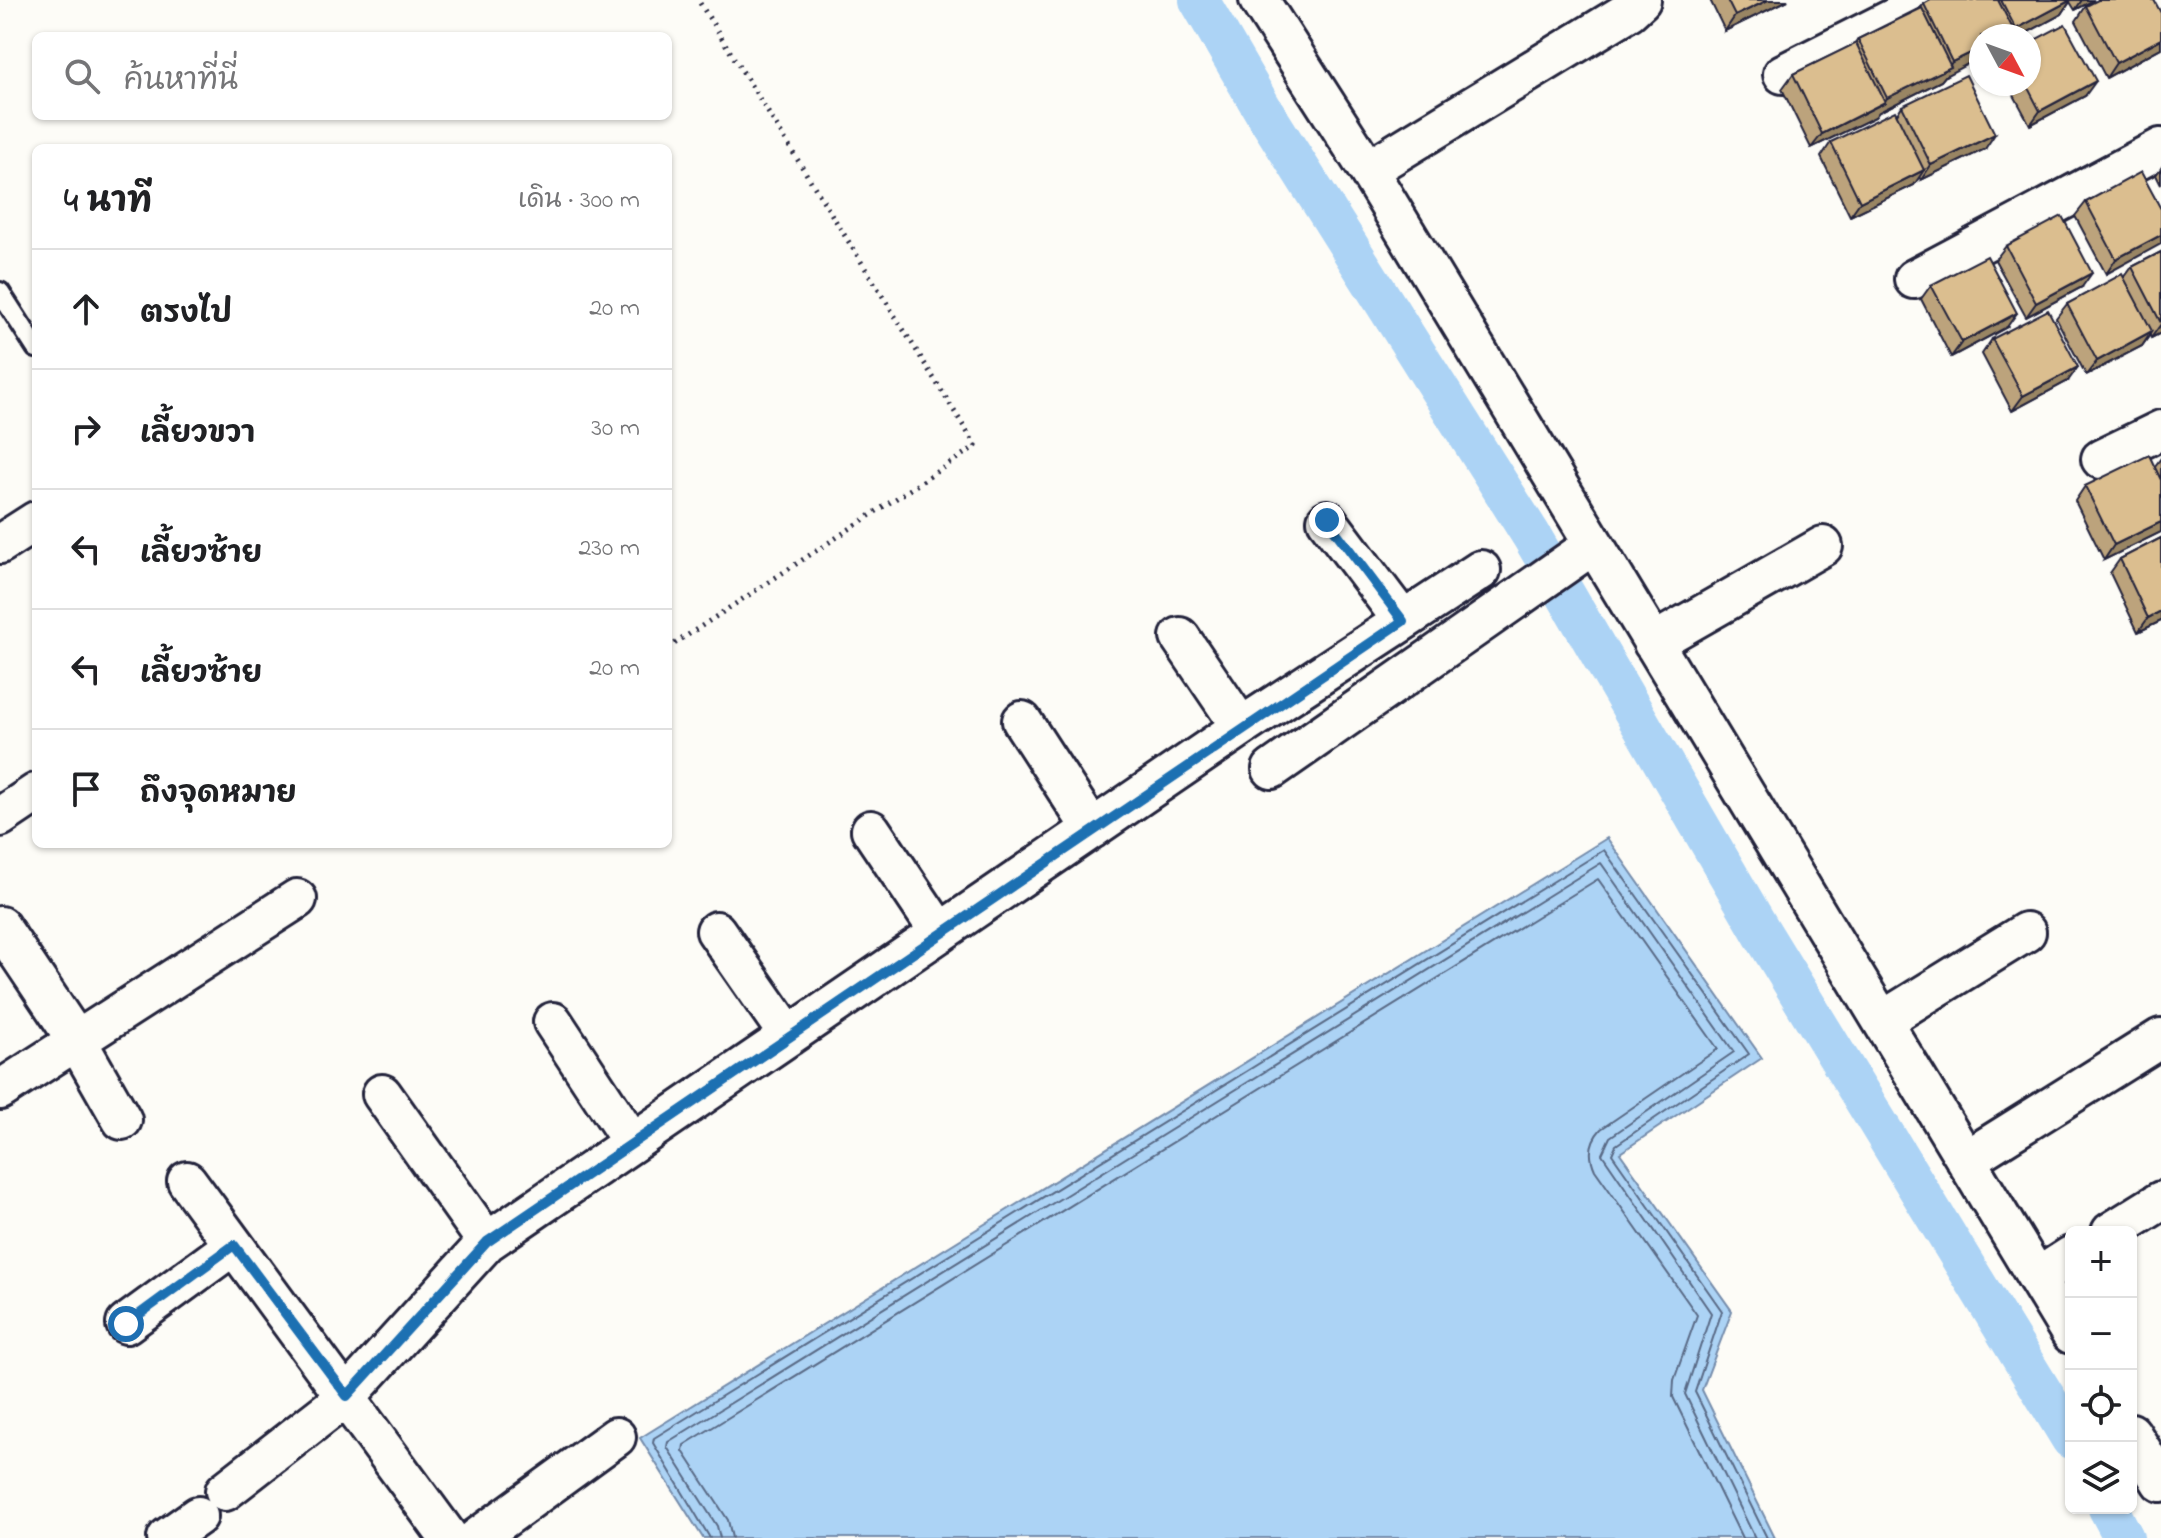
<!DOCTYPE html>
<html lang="th">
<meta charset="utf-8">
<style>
:root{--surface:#fff;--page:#f2f2f2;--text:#202124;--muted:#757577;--line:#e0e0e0}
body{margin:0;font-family:"Indie Flower","Playpen Sans Thai",sans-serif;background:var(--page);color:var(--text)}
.controls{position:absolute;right:24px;bottom:24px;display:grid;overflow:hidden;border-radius:12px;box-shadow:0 2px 6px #0004}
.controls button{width:72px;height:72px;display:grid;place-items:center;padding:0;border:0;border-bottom:2px solid var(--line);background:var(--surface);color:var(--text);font:40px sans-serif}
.compass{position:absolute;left:1969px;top:24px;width:72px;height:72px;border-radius:50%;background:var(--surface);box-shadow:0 2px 6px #0004;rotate:131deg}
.stop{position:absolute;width:24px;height:24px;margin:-18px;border:6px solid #1f6fb2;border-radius:50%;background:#fff}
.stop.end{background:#1f6fb2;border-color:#fff;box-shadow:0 2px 8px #0008}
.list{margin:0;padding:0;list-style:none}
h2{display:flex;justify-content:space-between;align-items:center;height:104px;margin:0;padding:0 32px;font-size:34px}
h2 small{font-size:26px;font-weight:400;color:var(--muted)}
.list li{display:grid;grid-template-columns:52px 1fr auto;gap:24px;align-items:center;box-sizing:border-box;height:120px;padding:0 32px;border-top:2px solid var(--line)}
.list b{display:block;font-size:30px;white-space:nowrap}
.list em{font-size:26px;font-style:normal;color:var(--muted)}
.icon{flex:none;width:44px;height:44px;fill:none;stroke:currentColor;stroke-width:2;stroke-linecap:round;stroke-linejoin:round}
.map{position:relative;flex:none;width:2161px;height:1538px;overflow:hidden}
.search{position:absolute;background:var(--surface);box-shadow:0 2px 6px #0004;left:32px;top:32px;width:640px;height:88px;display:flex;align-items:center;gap:20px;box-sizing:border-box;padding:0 28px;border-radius:12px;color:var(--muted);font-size:30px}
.panel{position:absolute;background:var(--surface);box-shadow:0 2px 6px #0004;left:32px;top:144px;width:640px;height:704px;border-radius:12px}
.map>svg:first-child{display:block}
</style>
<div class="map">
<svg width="2161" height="1538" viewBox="0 0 2161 1538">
<rect width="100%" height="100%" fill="#fdfcf7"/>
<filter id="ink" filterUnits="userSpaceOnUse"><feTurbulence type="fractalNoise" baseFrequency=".0125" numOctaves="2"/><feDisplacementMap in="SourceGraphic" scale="16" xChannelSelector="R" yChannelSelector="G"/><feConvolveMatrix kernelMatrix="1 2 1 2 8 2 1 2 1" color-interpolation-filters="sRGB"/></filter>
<g filter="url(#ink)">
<path fill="#acd3f5" stroke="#758cab" stroke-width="2" d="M1607 838 1762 1058 1620 1153 1732 1311 1702 1390 1775 1538H703L640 1438Z"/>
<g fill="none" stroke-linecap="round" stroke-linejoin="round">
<path stroke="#596985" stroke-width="2" d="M710 1538 653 1443 654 1438 1604 850 1749 1054 1616 1145 1612 1154 1722 1311 1695 1392 1767 1538
M720 1538 717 1526 667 1447 668 1442 1601 863 1734 1052 1610 1137 1602 1154 1711 1313 1685 1394 1755 1538
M732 1538 728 1520 683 1451 684 1445 1598 879 1718 1049 1601 1129C1589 1142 1588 1155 1595 1170L1697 1315 1674 1380 1673 1397 1742 1538"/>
<path stroke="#acd3f5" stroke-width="40" d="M1199 0 1263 110 1531 535 1762 933 2071 1439
M2108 1508 2124 1538"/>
<defs>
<path id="service" d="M0 292 36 348"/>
<path id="minor" d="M1259 0 1368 170 2071 1334
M1783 74 1930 0
M1368 170 1629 11 1641 0
M1914 279 2161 148
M2101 459 2161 430
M1327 520 1403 621
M0 544 36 521
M1180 637 1241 727
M1653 643 1823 546
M1022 721 1092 829
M1272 769 1593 545
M0 817 36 793
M871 830 940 933
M0 926 77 1041 122 1120
M716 931 789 1036
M1882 1021 2026 932
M553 1022 632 1142
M0 1090 297 899
M382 1094 487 1242
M1966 1160 2161 1038
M187 1181 449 1538
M2111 1232 2161 1201
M2037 1278 2071 1256
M126 1324 234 1245
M2131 1433 2161 1482
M225 1491 347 1396 487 1242 1241 727 1481 570
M167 1538 198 1516
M477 1538 616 1437"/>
</defs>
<use href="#service" stroke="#22223b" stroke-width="24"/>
<use href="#minor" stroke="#22223b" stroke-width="44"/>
<path stroke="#22223b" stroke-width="5" stroke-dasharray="2 6" stroke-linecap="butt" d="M668 648 976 446 698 0"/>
<use href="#service" stroke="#fdfcf7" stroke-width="18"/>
<use href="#minor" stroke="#fdfcf7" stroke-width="38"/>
</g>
<path fill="#bca37b" stroke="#22223b" stroke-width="2" d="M1710 0H1788L1725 31Z
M1931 0H2094L2075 10 2070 2 2062 14 2021 36H1981L1941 81 1879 112 1875 117 1811 148 1782 89 1793 74 1855 44 1858 39 1920 8 1924 4Z
M2086 6 2161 13V48L2106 78 2076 21Z
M2008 84H2029L2085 96 2030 125Z
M1902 106 1985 149 1921 180 1919 177 1914 185 1850 216 1821 157 1831 142 1897 114Z
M2161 168V185L2156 175Z
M2086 202 2161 209 2106 274 2075 216Z
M2006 246 2082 287 2026 317 1995 260Z
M2161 252V333L2151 338 2150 335 2142 346 2086 375 2056 318 2067 304 2124 278 2132 267Z
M1931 285 2007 327 1951 357 1921 299Z
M1992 339 2068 381 2012 411 1982 354Z
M2161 458V532L2104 560 2075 501 2085 486 2155 466Z
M2161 538V621L2138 632 2110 573 2120 559Z"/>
<path fill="#998564" stroke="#22223b" stroke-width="2" d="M1768 0H1788L1725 31 1735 16Z
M2071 0 2062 14 2021 36H2011L2016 29Z
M2082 0H2094L2075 10Z
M2161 39V48L2106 78 2116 63Z
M1981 48V57L1945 76 1941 81 1879 112 1875 117 1811 148 1822 134 1884 103 1887 98 1948 68 1952 62Z
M2096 81 2085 96 2030 125 2040 111Z
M1995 134 1985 149 1921 180 1931 165Z
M1924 170 1914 185 1850 216 1860 202Z
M2161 235V244L2106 274 2116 259Z
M2092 273 2082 287 2026 317 2036 303Z
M2017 313 2007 327 1951 357 1962 342Z
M2161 324V333L2151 338Z
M2152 331 2142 346 2086 375 2097 361Z
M2078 367 2068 381 2012 411 2023 396Z
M2161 522V532L2104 560 2114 545Z
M2161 611V621L2138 632 2148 618Z"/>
<path fill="#dbbe8f" stroke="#22223b" stroke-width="2" d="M1727 0H1768L1735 16Z
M1931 0H1998L2014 31 2004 36H1981V48L1952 62 1924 4Z
M2001 0H2071L2016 29Z
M2098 0H2154L2161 13V39L2116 63 2086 6Z
M1922 8 1951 67 1887 98 1858 39Z
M2065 24 2096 81 2040 111 2026 84H2029V43Z
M1856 43 1885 102 1822 134 1793 74Z
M1966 75 1995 134 1931 165 1902 106Z
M1895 111 1924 170 1860 202 1831 142Z
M2141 172 2161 209V235L2116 259 2086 202Z
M2062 216 2092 273 2036 303 2006 246Z
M2161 252V323L2132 267Z
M1987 256 2017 313 1962 342 1931 285Z
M2122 274 2152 331 2097 361 2067 304Z
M2048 310 2078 367 2023 396 1992 339Z
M2149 455 2161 480V522L2114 545 2085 486Z
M2161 538V611L2148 618 2120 559Z"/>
</g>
<g fill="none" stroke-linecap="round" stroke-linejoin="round" filter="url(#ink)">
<path stroke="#1f6fb2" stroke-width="10" d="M126 1324 234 1245 347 1396 487 1242 1403 621 1327 520"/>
</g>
</svg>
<div class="controls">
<button>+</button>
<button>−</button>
<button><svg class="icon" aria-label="locate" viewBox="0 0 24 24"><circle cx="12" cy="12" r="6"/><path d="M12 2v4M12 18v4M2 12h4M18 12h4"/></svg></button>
<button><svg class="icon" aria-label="layers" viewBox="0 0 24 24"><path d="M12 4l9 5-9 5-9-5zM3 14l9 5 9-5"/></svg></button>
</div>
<svg class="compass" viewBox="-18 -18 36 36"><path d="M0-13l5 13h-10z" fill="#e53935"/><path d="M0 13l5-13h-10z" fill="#757577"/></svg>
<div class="stop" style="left:126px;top:1324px"></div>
<div class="stop end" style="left:1327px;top:520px"></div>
<div class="search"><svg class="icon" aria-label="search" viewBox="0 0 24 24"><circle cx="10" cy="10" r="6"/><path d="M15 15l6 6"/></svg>ค้นหาที่นี่</div>
<section class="panel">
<h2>4 นาที<small>เดิน · 300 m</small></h2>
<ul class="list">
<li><svg class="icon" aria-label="ahead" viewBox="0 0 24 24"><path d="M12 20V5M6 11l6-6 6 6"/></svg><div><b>ตรงไป</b></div><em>20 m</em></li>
<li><svg class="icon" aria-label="right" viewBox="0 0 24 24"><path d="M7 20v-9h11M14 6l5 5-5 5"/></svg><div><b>เลี้ยวขวา</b></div><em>30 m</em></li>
<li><svg class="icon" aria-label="left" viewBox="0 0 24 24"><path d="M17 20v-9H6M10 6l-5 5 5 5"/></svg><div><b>เลี้ยวซ้าย</b></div><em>230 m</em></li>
<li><svg class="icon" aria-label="left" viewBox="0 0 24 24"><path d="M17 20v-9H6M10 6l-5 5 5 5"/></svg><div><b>เลี้ยวซ้าย</b></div><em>20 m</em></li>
<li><svg class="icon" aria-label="arrive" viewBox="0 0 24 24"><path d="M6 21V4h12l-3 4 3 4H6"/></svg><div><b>ถึงจุดหมาย</b></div></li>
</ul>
</section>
</div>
